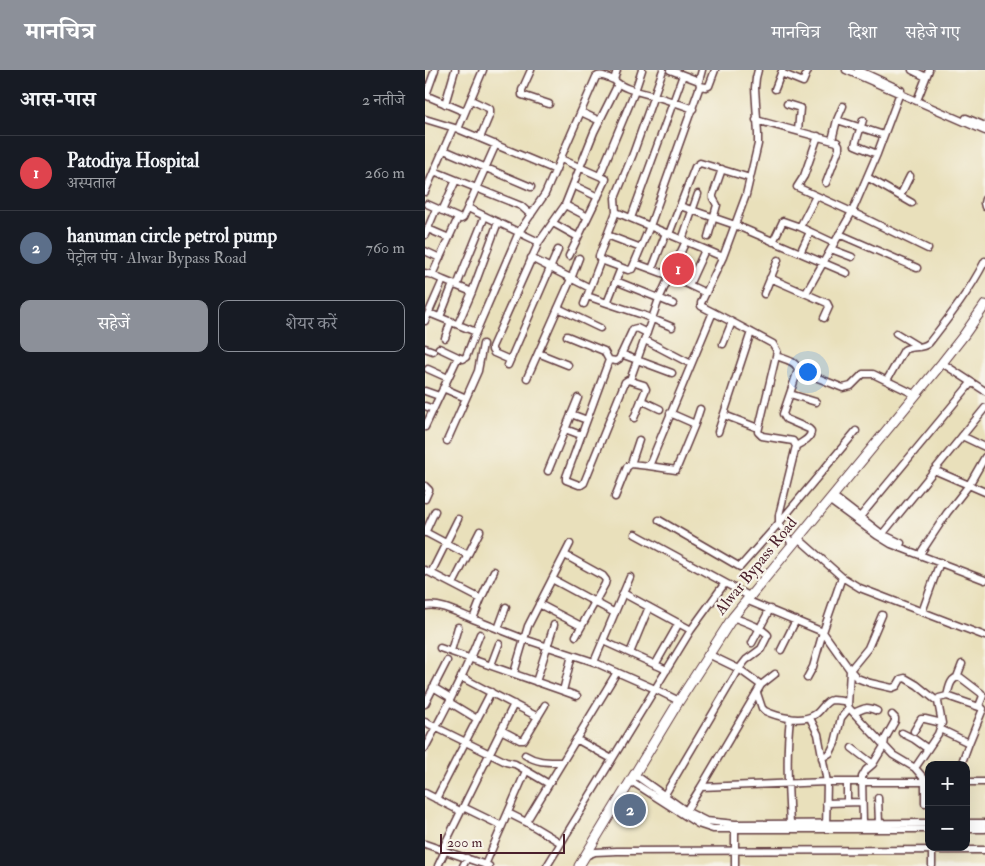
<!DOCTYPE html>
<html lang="hi">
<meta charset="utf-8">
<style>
:root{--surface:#171b24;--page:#242831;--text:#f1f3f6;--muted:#9ea1a6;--line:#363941;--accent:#8c9099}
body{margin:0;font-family:"IM FELL Double Pica","Noto Serif Devanagari",serif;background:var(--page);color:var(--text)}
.controls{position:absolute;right:15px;bottom:15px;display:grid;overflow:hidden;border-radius:10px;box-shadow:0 5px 20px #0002}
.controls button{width:45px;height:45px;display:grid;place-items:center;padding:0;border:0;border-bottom:1px solid var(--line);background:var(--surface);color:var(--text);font:25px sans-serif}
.scale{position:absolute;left:15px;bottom:12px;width:125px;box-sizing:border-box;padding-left:5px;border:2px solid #4a1f2b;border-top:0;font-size:14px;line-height:18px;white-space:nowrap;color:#4a1f2b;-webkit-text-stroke:4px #f7f3e8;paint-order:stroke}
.you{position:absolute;left:382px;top:301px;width:18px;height:18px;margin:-12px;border:4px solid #fff;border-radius:50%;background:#1a73e8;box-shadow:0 0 0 8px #1a73e833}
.badge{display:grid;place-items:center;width:32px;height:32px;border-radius:50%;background:var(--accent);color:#fff;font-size:16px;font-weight:700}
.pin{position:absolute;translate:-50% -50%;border:2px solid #fff;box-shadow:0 1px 5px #0006}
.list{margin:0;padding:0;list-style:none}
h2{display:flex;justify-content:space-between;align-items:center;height:65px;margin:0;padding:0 20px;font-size:21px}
h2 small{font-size:16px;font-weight:400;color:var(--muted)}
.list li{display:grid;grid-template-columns:32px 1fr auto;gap:15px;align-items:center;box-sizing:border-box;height:75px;padding:0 20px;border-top:1px solid var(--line)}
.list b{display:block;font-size:19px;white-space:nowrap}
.list p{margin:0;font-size:16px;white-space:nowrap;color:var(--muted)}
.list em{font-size:16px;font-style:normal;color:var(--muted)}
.actions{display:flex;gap:10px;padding:15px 20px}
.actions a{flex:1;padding:11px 0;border:1px solid var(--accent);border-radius:10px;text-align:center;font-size:18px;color:var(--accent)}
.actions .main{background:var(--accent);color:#fff}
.map{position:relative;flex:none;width:560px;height:796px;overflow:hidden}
header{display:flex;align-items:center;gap:30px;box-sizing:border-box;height:70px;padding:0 25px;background:var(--accent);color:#fff}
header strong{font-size:24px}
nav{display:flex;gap:28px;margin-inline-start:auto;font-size:18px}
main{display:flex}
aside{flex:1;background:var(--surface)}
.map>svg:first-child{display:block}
</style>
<header>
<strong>मानचित्र</strong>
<nav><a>मानचित्र</a><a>दिशा</a><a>सहेजे गए</a></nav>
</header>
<main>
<aside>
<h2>आस-पास<small>2 नतीजे</small></h2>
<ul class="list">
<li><span class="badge" style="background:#e0444e">1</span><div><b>Patodiya Hospital</b><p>अस्पताल</p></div><em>260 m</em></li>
<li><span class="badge" style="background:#5c6f8a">2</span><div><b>hanuman circle petrol pump</b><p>पेट्रोल पंप · Alwar Bypass Road</p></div><em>760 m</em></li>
</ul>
<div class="actions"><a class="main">सहेजें</a><a>शेयर करें</a></div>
</aside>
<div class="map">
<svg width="560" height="796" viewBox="0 0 560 796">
<rect width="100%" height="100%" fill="#f7f3e8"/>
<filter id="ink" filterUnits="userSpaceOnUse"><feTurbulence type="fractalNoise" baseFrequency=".02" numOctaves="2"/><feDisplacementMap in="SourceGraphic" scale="10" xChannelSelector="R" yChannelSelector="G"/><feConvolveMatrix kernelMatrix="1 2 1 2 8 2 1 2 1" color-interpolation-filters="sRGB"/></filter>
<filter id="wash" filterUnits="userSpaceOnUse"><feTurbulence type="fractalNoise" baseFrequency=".0096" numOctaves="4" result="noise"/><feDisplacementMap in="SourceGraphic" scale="20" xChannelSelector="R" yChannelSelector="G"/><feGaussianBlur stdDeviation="1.12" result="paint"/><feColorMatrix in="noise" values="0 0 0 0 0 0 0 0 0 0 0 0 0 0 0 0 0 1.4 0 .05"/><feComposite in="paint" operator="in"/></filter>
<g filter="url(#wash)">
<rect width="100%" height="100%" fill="#e9e0bb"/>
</g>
<g filter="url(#ink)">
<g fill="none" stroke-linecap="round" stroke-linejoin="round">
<defs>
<path id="minor" d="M106 0 97 20V25L124 34
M192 0 189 10C199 20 216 22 230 26 242 30 255 34 268 39
M238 0 208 84 190 128 191 142 174 186V188L176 190 203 200 207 199 225 156 275 16 274 11 277 0
M245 0 274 11
M333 0 331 8 330 18 333 64V74L321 125 298 187 276 233V236L307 252 348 274 352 281 351 286C359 289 372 291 373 300L418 318 426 316 438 304H448L491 325
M421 0 560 61
M433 0 472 18
M487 0 501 7
M356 3 378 12 383 0
M275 16 281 17 284 16 290 0
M350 19 357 1
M0 25 40 42
M1 25 10 0
M493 28 504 0
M46 30 65 39V44L55 68
M20 34 30 0
M362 34 375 38 373 61
M156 42 175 51
M541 48 560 56
M0 49 33 59 131 100
M331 50 412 72 414 75V79L401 113
M412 50 459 65
M438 50 430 75 452 84
M33 59 58 0
M393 66 379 106 372 117 427 142 503 179
M407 70 412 50 418 36
M19 80 106 117
M136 89 181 109 180 112 144 186
M9 101 96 136 106 145
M175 105 210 21 217 0
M442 107 487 133
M148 115 173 127
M0 122 28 58
M475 126 485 106
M560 129 559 133 560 137
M2 134 36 149 38 148 71 74
M140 135 163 147
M255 136 310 155 422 203
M43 138 114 172
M17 141 31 110
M191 142 298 187
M206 148 258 5
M128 153 153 167
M375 157 391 126
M3 159 24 168
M244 164 270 97 275 93 325 108
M414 164 492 198
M0 165 11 139
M182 165 216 178
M283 167 292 135 288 128V125L297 99
M257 170 273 124
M348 172 358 151 375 157 409 173
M406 179 427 187
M0 181 15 188
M375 183 385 162
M106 188 165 218
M210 193 245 206 281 223
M196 198 182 233 218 245 247 257
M227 199 241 163
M0 204V203L7 205 33 148
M345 208 402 233 404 237 399 248
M18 210 47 222 33 254
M191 211 248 234
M264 215 280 180
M32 216 38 200 60 146
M47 222 73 152
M381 223 427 142 452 84 476 20
M339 224 353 190
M162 226 182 233
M159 234 176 190
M133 238 175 258
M4 243 51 262
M15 247 28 214
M0 251 18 210 7 205
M471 263 494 277
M142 266 179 281 184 290
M20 268 26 251
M220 270 266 294
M298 274 307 252
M0 278 8 281
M14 278 33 287
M113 283 143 295
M196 284 247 303
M351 286 333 362 337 366 368 371 371 376 354 445V453L367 474
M85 290 69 283 67 280V277L114 172 140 135 169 62 193 14
M517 293 560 321
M83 295 133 180
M3 299 23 308
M102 308 146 209 154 188
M205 310 234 229 261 171
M462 310 479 280C487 275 496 280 504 273 525 246 544 222 560 191
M18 318 41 328
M0 321 14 326
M365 324 391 332
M216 330 235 339
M0 336 8 339
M146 344 162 350
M299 345 333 358
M209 348 221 319 219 315 203 310 200 312 159 413 156 415H154L141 410V407L184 290 191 291 194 289 208 259 212 258 222 263
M270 354 275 339
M0 357 33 287 38 289 41 287 48 269 94 162 120 124 171 7C176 3 183 8 189 10
M140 359 156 365
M293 362 326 262
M537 366 560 377
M22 371 53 301 58 274
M371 376C377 372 386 369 386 361L384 359 361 349 358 344 373 300
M206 394 214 370
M224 396 251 400 270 354 245 343
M509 400 560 422
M123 401 153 328
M0 416 4 420 0 429
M408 426 457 464 476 473
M190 427 202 397 206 394 224 396 288 242
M404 430 453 466 466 474 560 510
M435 447 546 313
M234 450 315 497 354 453 431 361
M0 462 43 485
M0 463 10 441
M210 464 324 526
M455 467 560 338
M373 468 417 507 435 518 560 566
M497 481 522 443 544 415 560 387
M140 485 178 506 181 510 180 514 151 566
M0 500 56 529 48 549 99 569 169 592 230 619 254 631
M6 503 33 449
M127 509 190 543
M28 514 55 461
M198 523 266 560
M56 529 69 501
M321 530 398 562 425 600 432 608 445 613 467 618 472 616 476 609 480 608 492 615 513 632 517 653 513 664 490 698
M114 534 156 556
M0 536C16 533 33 543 48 549
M497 542 515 492
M457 545 443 578 425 600 423 635 424 638 468 685 490 698 502 712
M73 559 81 537
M178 571 242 600
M327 573 345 539
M15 578 138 621 147 585
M356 580 371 550
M26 581 33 557
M205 583 224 537
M283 584 314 599 336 615
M169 592 205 507
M66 595 74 574
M230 595 254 553
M89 603 103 556 145 474
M36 607 113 647
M532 607 537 594
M382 608 388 597 398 562 417 507
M111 612 129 555
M8 617 26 628
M138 621 152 626
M332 623 337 638 340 641C353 647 376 653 389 645 396 642 399 631 407 630 412 630 418 631 423 632
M522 626C524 619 525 607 535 607L556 623 558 626 554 636
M24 632 52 649
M513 632 514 628 522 626 557 638
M0 634 22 591
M429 643C439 638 441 636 452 641
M385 648 393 664 402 712 401 758
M0 652 81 692 90 694 124 714
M515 659 544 673
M76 660 95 670H99L120 635
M489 661 496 649H500L517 653
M477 663 489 669 503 679
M151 669 187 689
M0 678C20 640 40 603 55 564
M427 678 448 694
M100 685C113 693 123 692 137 692
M397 688 405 683 410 673 416 648 424 638
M536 695 544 673 558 639
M209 704 261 741 281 751 310 754 504 753
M206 711 273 754 288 759H504
M422 712V732
M500 712V733
M541 712H560
M276 717 402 712H504
M0 723 35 741
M239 726 314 599 321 590 336 579 343 565C335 556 319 552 308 547
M453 728 454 753
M11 729 66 622
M401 733 437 732
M38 737 77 756
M261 741 276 717 336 615 350 604
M83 743 101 752 136 773
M101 752 192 602
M365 753C363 718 361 683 365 648
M438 753 437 707 441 700 448 694 459 676 460 669 470 651V648L467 645
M541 753H560
M541 759H560
M0 774 64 796
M17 780 89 634
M160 786 170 782 192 781 560 780
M60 795 101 701
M13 796 20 781
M38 796 42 788
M122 796 266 560 300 513
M310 796V755
M507 796V778"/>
<path id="highway" d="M154 796 254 631 308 547 517 293 539 265 560 235"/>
</defs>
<use href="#minor" stroke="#623c41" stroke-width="9"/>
<use href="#highway" stroke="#623c41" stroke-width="11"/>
<use href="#minor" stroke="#fff" stroke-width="6"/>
<use href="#highway" stroke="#fff" stroke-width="9"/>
</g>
</g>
<g text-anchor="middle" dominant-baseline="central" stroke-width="4.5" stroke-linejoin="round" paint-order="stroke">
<g font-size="16" fill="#4a1f2b" stroke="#f7f3e8">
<text transform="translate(331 496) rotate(-51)">Alwar Bypass Road</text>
</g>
</g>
</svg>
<div class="controls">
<button>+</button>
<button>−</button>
</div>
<div class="scale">200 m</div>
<div class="you"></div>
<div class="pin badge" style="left:253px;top:199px;background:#e0444e">1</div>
<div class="pin badge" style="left:205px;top:740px;background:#5c6f8a">2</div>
</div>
</main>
